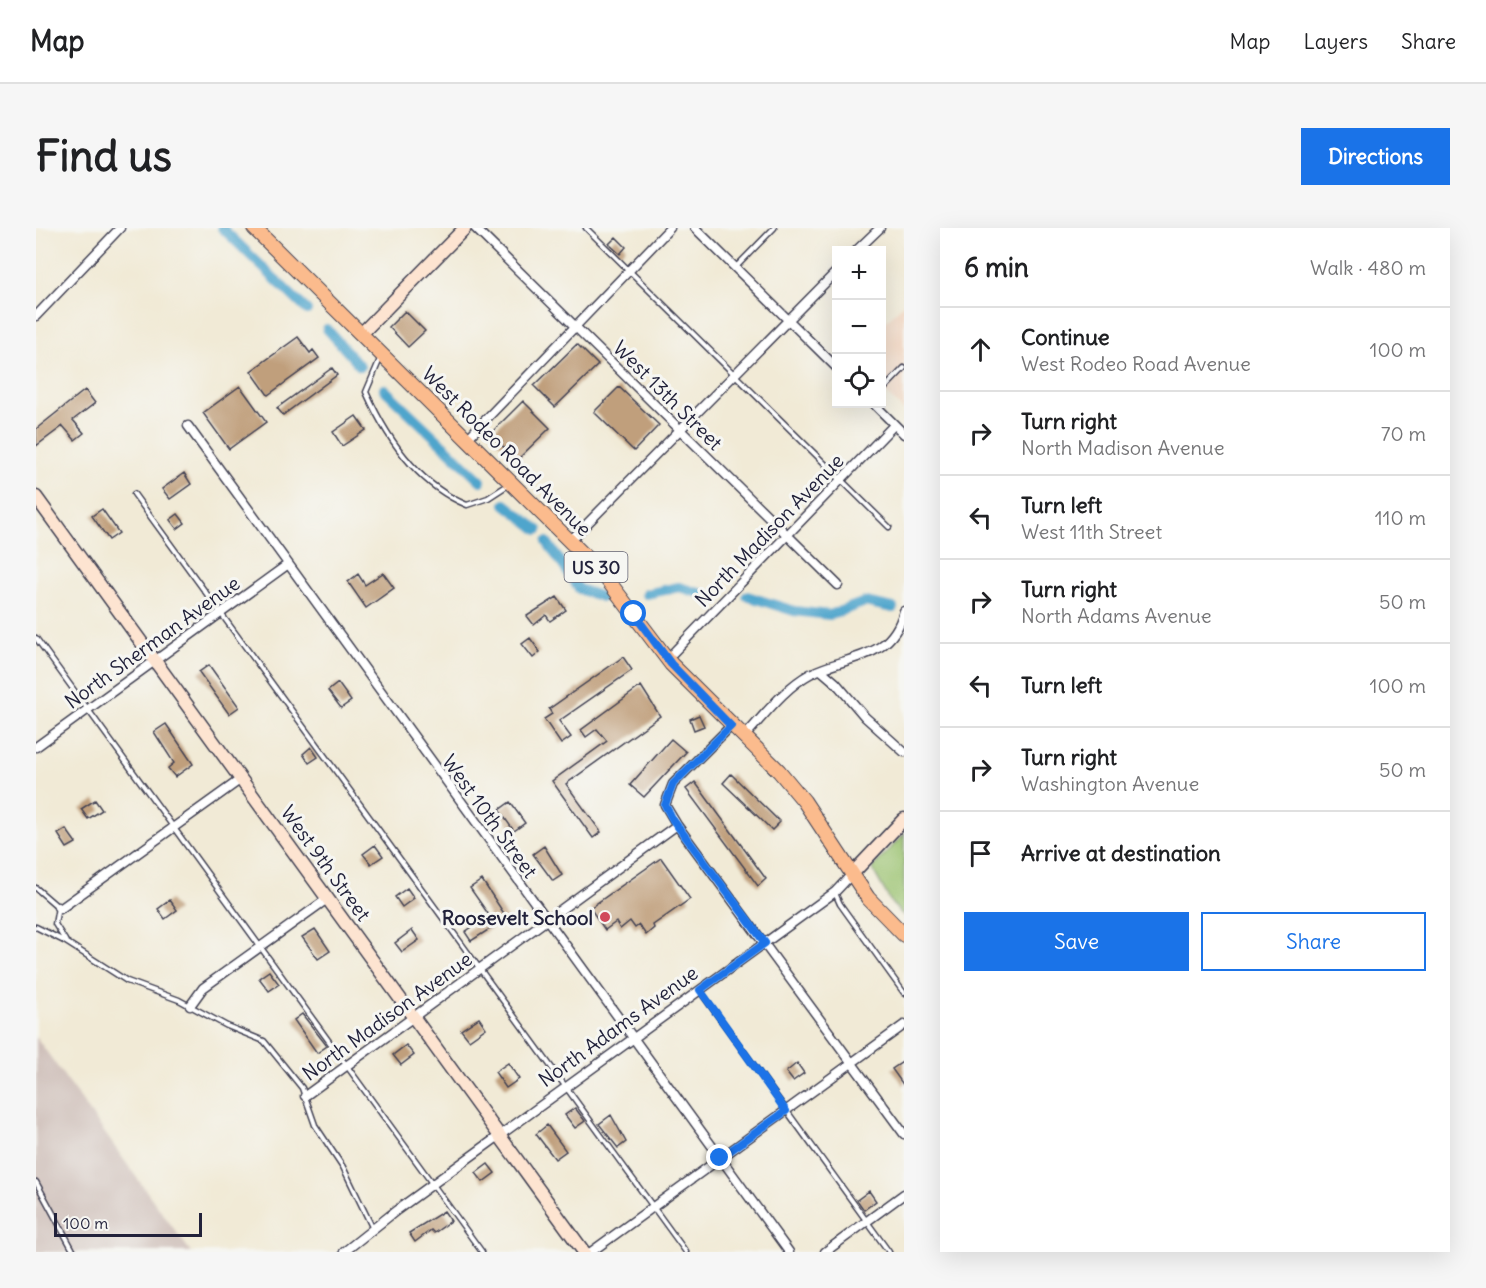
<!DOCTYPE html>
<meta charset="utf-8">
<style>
:root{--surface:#fff;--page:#f6f6f6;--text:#202124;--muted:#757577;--line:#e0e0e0;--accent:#1a73e8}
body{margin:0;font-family:Delius,sans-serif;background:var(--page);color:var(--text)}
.controls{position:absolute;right:18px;top:18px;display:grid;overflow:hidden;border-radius:0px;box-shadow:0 6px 24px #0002}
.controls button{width:54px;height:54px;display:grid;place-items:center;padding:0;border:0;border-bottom:2px solid var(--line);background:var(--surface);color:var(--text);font:30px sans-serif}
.scale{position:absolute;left:18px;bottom:15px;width:148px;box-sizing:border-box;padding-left:6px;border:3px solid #22223b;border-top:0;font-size:16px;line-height:21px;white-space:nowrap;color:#22223b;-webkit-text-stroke:4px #f6f6f2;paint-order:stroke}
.stop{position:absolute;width:18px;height:18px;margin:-14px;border:4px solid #1a73e8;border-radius:50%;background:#fff}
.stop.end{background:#1a73e8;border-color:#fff;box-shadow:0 2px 6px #0008}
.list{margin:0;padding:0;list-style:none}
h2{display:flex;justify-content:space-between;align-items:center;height:78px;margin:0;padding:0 24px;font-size:26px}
h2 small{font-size:20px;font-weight:400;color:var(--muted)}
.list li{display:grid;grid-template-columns:39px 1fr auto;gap:18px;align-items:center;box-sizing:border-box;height:84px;padding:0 24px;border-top:2px solid var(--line)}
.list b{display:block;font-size:22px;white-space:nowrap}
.list p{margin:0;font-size:20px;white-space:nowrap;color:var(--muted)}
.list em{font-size:20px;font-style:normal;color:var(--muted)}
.actions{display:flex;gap:12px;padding:18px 24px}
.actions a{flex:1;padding:14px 0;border:2px solid var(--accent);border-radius:0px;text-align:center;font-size:21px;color:var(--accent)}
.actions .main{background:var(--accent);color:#fff}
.icon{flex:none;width:33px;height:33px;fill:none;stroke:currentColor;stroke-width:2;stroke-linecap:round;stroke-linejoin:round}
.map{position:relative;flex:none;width:868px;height:1024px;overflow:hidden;border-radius:0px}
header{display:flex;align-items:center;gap:36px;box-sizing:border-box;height:84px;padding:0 30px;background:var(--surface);border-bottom:2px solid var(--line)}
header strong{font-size:28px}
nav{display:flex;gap:33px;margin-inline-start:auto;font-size:21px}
.intro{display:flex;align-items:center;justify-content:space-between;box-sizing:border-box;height:144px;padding:0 36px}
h1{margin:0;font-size:42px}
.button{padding:15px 27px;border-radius:0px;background:var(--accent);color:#fff;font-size:21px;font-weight:700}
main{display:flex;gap:36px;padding:0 36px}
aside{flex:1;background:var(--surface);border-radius:0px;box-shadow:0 6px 24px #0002}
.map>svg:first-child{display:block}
</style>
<header>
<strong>Map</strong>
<nav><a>Map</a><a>Layers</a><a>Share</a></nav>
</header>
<div class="intro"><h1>Find us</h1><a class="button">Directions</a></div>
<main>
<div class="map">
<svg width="868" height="1024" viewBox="0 0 868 1024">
<rect width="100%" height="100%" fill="#f6f6f2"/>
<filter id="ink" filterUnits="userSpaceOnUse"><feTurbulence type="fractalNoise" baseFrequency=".0167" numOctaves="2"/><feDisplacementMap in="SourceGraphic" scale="12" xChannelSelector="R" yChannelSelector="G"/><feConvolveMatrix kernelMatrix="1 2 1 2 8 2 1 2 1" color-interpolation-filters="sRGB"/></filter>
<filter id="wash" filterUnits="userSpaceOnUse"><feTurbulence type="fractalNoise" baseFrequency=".008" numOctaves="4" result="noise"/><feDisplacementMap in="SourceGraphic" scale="24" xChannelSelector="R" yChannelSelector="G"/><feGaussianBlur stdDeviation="1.35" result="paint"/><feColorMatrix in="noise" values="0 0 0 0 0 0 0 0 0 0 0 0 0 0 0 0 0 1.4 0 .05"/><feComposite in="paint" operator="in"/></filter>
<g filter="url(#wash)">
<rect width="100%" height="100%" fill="#f1ead6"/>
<path fill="#f2d4be" d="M868 75V183L846 161V98Z"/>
<path fill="#cfc0ba" d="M0 809 116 971 155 1024H0Z"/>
<path fill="#99c16d" stroke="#5e7254" stroke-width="1.5" d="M868 606V688L856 676 836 640Z"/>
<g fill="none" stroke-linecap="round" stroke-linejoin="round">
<path stroke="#4fa5cc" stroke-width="10" d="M186 0 271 82
M291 101 324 138
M348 161 445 253
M469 276 502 302
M511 314 543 361 566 369
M610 366 643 359 673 368
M711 368 758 383 794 387 829 374 857 380"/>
</g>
<g id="blocks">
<path fill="#c09f7c" d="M580 9 590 19 584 26 573 16Z
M369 83 389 103 372 119 353 99Z
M262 109 274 125 277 122 283 130 232 167 215 143Z
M541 116 562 137 519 179 498 158Z
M296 140 301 147 247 187 241 180Z
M204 158 230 194 193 221 167 185Z
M583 159 623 197 598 223 558 184Z
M49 162 59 175 37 192 48 205 39 212 27 198 0 218V201Z
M487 173 514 200 481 232 454 206Z
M320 188 330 202 306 218 297 204Z
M148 245 155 256 134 271 126 261Z
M66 281 83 305 73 312 56 288Z
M142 286 149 295 141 301 134 292Z
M347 345 358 360 330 380 312 354 322 346 329 357Z
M521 369 530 382 514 393 510 387 498 397 491 388Z
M494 410 504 424 497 430 486 416Z
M587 429 596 442 523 493 535 509 525 516 508 491 516 486 513 481Z
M173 437 203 479 193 486 163 444Z
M302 455 315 473 305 480 292 463Z
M605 458 624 488 530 556 565 604 557 610 516 553 571 513 561 501 550 509 545 502Z
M663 487 668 498 658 502 654 491Z
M130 496 157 536 139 549 132 540 138 535 118 504Z
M635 511 650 524 608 569 594 557Z
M275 519 282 529 273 535 267 526Z
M695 546 744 594 736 602 687 555Z
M659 554 730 651 722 658 650 561Z
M59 572 66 582 52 591 45 581Z
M474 574 489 595 478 603 463 582Z
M30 601 40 615 31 620 22 606Z
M339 617 347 628 335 636 327 626Z
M508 618 526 647 517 653 497 626Z
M625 630 654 671 617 697 618 700 610 707 603 697 599 700 594 693 584 701 580 694 569 702 554 680Z
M446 652 471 690 435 713 429 704 453 687 434 660Z
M371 660 378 670 366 679 359 669Z
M134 672 141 682 129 691 122 681Z
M279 701 294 723 282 731 266 709Z
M376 702 383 712 366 724 359 715Z
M233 743 243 756 233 763 223 750Z
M266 786 291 818 281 825 258 792Z
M443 790 450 800 433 812 425 802Z
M370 817 378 827 365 837 357 827Z
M868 833V858L856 841Z
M472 835 483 851 470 860 459 844Z
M761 835 768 845 757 853 750 844Z
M539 880 549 893 539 900 529 887Z
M575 887 590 914 582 920 563 896Z
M511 897 530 923 519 931 500 906Z
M452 936 459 945 447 954 440 945Z
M833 963 840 973 828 982 821 972Z
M408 983 415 993 398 1005 395 1002 379 1014 373 1005Z"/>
</g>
</g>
<g filter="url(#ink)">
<use href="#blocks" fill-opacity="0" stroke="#414052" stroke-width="1.5"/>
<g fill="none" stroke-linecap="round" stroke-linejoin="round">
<defs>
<path id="lane" d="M550 0 853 299
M700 39 738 0
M344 131 330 164C351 211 382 257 431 277L452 270 472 257
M846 163 868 140
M98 266 650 1024
M0 410 446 1024
M0 660 22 679 19 696 29 712
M799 665 804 676 868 765
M0 699 30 714 91 753 143 772 191 798 228 813 266 860 279 897 307 939 337 1001
M664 763 853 1024
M0 954 38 1024"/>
<path id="street" d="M439 0 802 357
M659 0 800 139
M821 22 844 0
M0 88 84 0
M838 176 868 206
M152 198 753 1024
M431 211 634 0
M534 313 800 44
M631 431 858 197
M786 443 800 455 829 489 868 524
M707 510C727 489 748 460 774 446 811 427 855 433 868 383
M0 519 251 337
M641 597 868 906
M22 679 24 681 205 551
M154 778 167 760 291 671
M269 868 641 597 629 577 637 556 695 498
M308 1024 361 982 799 664 816 646
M555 1024 868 797
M789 1024 868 966"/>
<path id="secondary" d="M325 106 429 0
M0 269 548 1024
M816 646 868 591"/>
<path id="primary" d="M218 0 567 346 635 436 743 543 768 573 832 670 868 707"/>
</defs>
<use href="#lane" stroke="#414052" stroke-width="7"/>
<use href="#street" stroke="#414052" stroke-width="11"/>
<use href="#secondary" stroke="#414052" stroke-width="15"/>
<use href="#primary" stroke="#414052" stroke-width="16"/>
<use href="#lane" stroke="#fff" stroke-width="4"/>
<use href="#street" stroke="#fff" stroke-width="8"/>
<use href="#secondary" stroke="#fde4d1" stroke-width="12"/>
<use href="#primary" stroke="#fbbb8d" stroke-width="14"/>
</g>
</g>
<g fill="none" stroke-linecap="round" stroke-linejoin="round" filter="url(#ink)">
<path stroke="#1a73e8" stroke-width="8" d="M598 386 635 436 695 498 637 556 629 577 637 592 729 715 664 762 750 883 684 930"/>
</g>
<circle fill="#d1495b" stroke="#f6f6f2" stroke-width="2" cx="569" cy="689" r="6"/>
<g text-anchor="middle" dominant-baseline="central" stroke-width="6" stroke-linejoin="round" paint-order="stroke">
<rect fill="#f6f6f2" stroke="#626272" stroke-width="1.5" x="528.5" y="324" width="63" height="30" rx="4.5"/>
<g font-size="18" font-weight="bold" fill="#22223b">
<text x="560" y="339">US 30</text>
</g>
<g font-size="20" fill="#22223b" stroke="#f6f6f2">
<text transform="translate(632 167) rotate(45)">West 13th Street</text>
<text transform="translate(471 223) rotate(45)">West Rodeo Road Avenue</text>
<text transform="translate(733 302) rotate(-46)">North Madison Avenue</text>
<text transform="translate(116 414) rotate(-36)">North Sherman Avenue</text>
<text transform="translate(454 588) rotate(54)">West 10th Street</text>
<text transform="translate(290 635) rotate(54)">West 9th Street</text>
<text transform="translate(351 788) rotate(-36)">North Madison Avenue</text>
<text transform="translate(582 798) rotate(-36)">North Adams Avenue</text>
</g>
<g font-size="20" font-weight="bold" fill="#22223b" stroke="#f6f6f2" text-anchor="end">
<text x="557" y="689">Roosevelt School</text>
</g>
</g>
</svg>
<div class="controls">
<button>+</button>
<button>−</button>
<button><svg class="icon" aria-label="locate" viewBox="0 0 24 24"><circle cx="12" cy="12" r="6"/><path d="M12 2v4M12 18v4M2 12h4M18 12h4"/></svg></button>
</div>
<div class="scale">100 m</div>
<div class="stop" style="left:598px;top:386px"></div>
<div class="stop end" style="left:684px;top:930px"></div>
</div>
<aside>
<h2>6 min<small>Walk · 480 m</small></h2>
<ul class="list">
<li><svg class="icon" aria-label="ahead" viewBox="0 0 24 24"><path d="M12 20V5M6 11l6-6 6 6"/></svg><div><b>Continue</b><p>West Rodeo Road Avenue</p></div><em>100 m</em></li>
<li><svg class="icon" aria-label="right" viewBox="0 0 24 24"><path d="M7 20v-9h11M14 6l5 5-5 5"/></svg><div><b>Turn right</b><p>North Madison Avenue</p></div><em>70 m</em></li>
<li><svg class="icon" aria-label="left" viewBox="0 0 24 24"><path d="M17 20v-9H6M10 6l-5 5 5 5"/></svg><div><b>Turn left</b><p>West 11th Street</p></div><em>110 m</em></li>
<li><svg class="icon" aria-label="right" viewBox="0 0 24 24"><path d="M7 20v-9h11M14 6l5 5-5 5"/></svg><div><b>Turn right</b><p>North Adams Avenue</p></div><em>50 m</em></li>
<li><svg class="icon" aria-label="left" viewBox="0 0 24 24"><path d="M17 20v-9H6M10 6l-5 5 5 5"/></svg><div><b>Turn left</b></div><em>100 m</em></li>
<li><svg class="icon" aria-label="right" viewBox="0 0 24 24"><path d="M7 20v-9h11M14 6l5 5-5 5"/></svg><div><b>Turn right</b><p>Washington Avenue</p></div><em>50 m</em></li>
<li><svg class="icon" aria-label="arrive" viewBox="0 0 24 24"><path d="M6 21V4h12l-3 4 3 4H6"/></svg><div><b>Arrive at destination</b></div></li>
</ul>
<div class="actions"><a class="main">Save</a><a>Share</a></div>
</aside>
</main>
